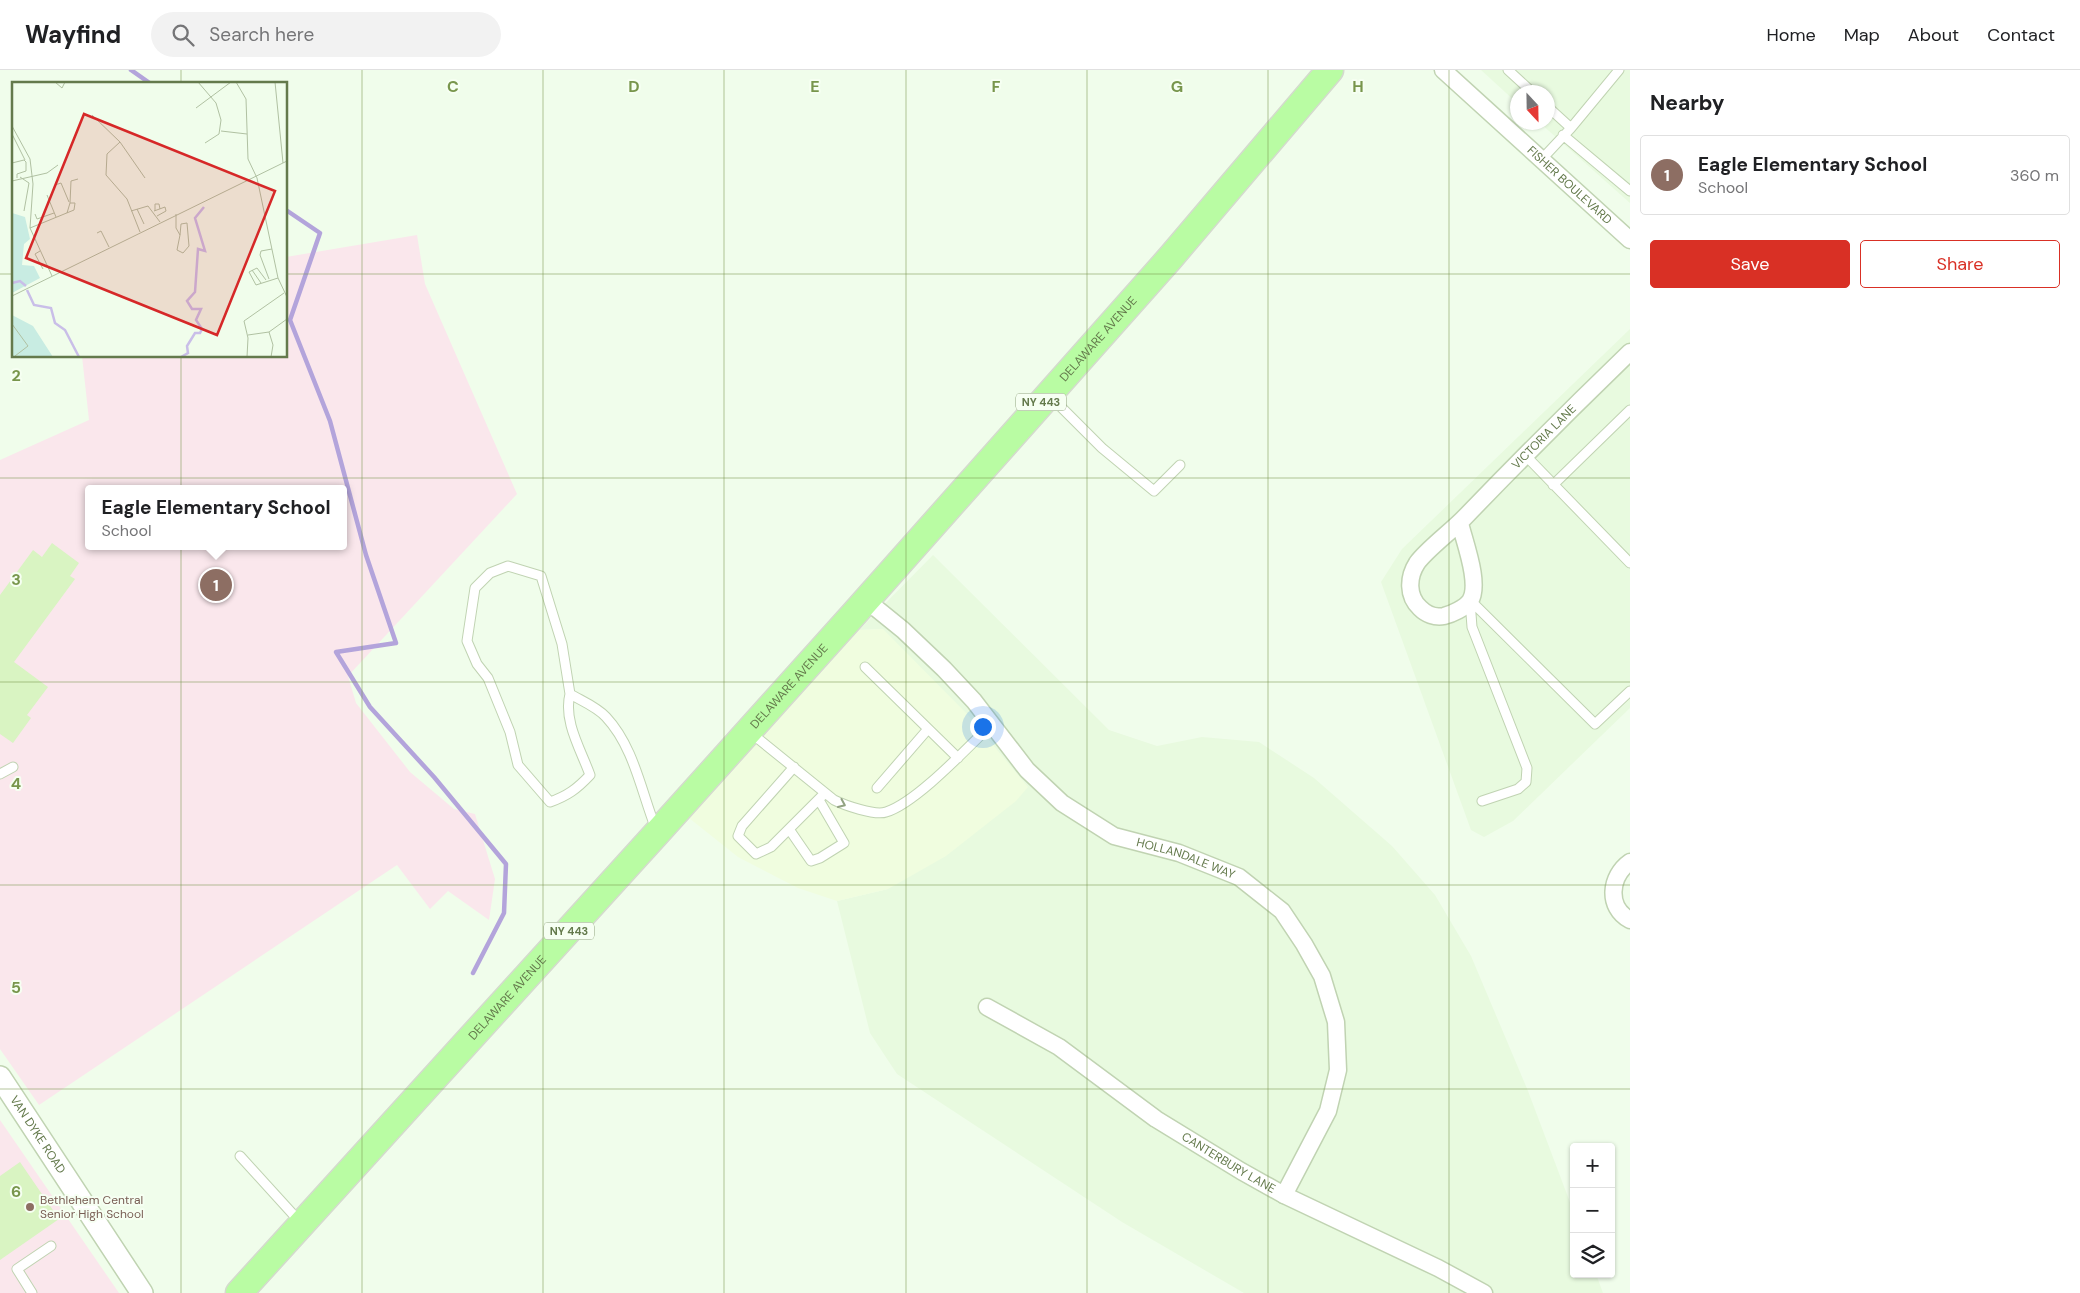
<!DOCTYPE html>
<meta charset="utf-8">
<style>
:root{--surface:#fff;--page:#f2f2f2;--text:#202124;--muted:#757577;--line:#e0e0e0;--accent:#d93025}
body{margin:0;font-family:"DM Sans",sans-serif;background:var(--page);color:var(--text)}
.controls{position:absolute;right:15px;bottom:15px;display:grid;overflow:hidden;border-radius:5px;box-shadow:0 1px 4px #0004}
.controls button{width:45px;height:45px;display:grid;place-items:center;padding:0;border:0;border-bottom:1px solid var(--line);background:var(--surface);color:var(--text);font:25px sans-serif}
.compass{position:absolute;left:1510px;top:15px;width:45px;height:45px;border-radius:50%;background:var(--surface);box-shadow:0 1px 4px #0004;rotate:158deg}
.you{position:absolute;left:982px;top:656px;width:18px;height:18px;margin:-12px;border:4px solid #fff;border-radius:50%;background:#1a73e8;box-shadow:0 0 0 8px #1a73e833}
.badge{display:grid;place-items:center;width:32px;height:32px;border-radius:50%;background:var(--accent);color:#fff;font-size:16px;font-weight:700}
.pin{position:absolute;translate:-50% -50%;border:2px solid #fff;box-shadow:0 1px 5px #0006}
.popup{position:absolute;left:85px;top:415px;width:262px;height:65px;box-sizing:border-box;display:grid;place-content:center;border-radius:5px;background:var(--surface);filter:drop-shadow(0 1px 4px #0005);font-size:16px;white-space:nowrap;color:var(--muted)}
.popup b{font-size:19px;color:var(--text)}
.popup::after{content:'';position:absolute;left:50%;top:100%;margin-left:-10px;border:10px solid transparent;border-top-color:var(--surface)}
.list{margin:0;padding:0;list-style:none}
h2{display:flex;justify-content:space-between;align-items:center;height:65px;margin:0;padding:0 20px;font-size:21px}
h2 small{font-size:16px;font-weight:400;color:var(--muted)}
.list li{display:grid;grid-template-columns:32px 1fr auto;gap:15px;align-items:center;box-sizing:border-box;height:80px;margin:0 10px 10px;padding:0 10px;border:1px solid var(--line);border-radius:5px}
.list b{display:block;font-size:19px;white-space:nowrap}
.list p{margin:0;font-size:16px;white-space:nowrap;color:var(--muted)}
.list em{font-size:16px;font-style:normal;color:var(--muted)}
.actions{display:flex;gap:10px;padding:15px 20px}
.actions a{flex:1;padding:11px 0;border:1px solid var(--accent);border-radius:5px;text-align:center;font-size:18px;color:var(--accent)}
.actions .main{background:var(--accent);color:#fff}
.icon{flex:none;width:28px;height:28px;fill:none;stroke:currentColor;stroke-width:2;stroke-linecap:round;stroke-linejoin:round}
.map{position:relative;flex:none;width:1630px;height:1223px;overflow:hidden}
header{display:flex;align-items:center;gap:30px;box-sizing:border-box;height:70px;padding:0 25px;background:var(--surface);border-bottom:1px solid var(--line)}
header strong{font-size:24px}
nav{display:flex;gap:28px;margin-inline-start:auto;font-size:18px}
.search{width:350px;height:45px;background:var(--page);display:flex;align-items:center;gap:12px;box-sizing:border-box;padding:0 18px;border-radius:28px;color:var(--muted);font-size:19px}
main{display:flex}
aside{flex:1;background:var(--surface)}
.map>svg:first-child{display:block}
</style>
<header>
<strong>Wayfind</strong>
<div class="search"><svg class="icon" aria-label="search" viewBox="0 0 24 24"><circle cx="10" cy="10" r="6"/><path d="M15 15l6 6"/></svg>Search here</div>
<nav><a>Home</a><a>Map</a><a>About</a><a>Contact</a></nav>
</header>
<main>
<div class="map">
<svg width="1630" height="1223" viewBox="0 0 1630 1223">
<rect width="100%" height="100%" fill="#f0fdeb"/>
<path fill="#e8fadf" d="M1481 0H1630V133L1540 53 1548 52V22H1518L1517 33Z
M1630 259V638L1513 751 1484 767 1471 760 1381 512 1402 479Z
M933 485 1109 660 1157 676 1202 667 1259 672 1314 708 1392 776 1435 825 1471 886 1528 1021 1574 1143V1204H1596L1603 1223H1244L1122 1152 897 1004 870 963 837 831 888 819 883 559 859 560Z"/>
<path fill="#f0fddf" d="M883 559 969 646 1028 717 1016 731 946 786 888 819 837 831 798 818 738 787 689 748 859 560Z"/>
<path fill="#fae7ec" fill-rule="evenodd" d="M417 165 425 214 517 424 348 606 356 633 410 702 454 739 475 744 495 809 489 850 448 821 430 839 397 795 39 1035 0 979V390L89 350 82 286H286V187ZM89 419H344V476H89Z
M0 1050 119 1223H0Z"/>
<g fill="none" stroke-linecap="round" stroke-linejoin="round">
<path stroke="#b3a4db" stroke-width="4.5" d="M131 0 151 14
M286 140 320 163 290 250 330 351 366 485 396 573 336 582 370 637 434 707 506 794 504 843 473 903"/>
</g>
<path fill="#d9f4c2" d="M52 473 79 493 70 506 75 509 14 592 48 617 27 645 31 648 13 673 0 664V525L33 480 42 487Z
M20 1092 59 1149 0 1190V1106Z"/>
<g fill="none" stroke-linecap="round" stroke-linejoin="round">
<defs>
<path id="service" d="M1508 0 1532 22
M1571 58 1619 0
M1563 65 1630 121
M1541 90 1571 58 1548 37
M1050 326 1102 378 1154 421 1180 395
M1525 385 1630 493
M1553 415 1630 340
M1470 530 1595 654 1630 621
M1470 531 1472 557 1527 698 1526 712 1518 719 1482 731
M865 597 958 688
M570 624C563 651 581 680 590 705 577 719 567 726 550 732L518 695 510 662 488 608 477 594 467 571 475 518 490 503 508 496 541 506 562 574 570 624C582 631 597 637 606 647 634 677 641 721 656 759
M751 663 834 730C844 735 875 746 886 742 916 733 968 677 992 654
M794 697 742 756 738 766 756 784 771 777 825 723
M0 704 13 697
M877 718 928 659
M789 759 811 791 820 788 844 773 819 730
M240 1086 300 1152
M32 1223 17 1199 51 1176"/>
<g id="minor">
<path id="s1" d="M1443 0 1630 170"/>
<path id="s2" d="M1460 453C1464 471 1481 514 1470 531 1465 538 1452 544 1444 546 1435 548 1426 544 1420 538 1407 526 1408 507 1417 493 1427 479 1453 460 1466 446 1520 390 1574 336 1630 282"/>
<path id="s3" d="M866 530 903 560 944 599 974 631 1027 700 1062 733 1114 766 1179 783 1239 807 1282 841 1304 874 1322 906 1336 952 1338 1000 1328 1041 1284 1125"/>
<path d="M1630 792C1610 806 1606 837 1630 850"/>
<path id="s4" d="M987 937 1059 977 1156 1049 1241 1101 1284 1125 1438 1198 1484 1223"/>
</g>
<g id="tertiary">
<path id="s5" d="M0 1007 142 1223"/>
</g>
<g id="primary">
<path id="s6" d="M239 1223 657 763 854 544 1171 187 1330 0"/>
</g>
</defs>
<use href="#service" stroke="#c0d3b2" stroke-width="11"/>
<use href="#minor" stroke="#c0d3b2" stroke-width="19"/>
<use href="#tertiary" stroke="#c0d3b2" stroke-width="24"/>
<use href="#primary" stroke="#d4dacd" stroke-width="29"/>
<use href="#service" stroke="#fff" stroke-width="9"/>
<use href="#minor" stroke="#fff" stroke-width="16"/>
<use href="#tertiary" stroke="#fff" stroke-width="21"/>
<use href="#primary" stroke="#b9fca3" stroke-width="26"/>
</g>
<defs><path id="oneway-chevron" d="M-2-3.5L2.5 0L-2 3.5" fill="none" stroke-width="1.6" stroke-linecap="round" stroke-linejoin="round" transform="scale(1.25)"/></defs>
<use stroke="#92a282" href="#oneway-chevron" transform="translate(842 734) rotate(24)"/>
<path fill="none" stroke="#78964c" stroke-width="1" stroke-opacity="0.55" d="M181 0V14M362 0V1223M543 0V1223M724 0V1223M906 0V1223M1087 0V1223M1268 0V1223M1449 0V1223M0 204H14M286 204H1630M181 286V1223M0 408H1630M0 612H1630M0 815H1630M0 1019H1630"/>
<circle fill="#8d6e63" stroke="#f6fff2" stroke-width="2" cx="30" cy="1137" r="5"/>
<g text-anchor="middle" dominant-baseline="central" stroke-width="4" stroke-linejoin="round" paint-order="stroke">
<g fill="#f6fff2" stroke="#90a27e" stroke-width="1">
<rect x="1016" y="323.5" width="50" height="17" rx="4"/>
<rect x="544" y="852.5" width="50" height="17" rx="4"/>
</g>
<g font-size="11" font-weight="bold" fill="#647a4c">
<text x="1041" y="332">NY 443</text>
<text x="569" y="861">NY 443</text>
</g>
<g font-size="12" fill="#647a4c" stroke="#f6fff2">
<text stroke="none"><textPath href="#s1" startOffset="171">FISHER BOULEVARD</textPath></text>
<text stroke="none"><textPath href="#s6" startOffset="1284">DELAWARE AVENUE</textPath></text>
<text stroke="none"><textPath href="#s2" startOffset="365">VICTORIA LANE</textPath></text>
<text stroke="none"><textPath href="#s6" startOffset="819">DELAWARE AVENUE</textPath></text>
<text stroke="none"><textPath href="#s3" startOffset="420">HOLLANDALE WAY</textPath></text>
<text stroke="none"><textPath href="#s6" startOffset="399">DELAWARE AVENUE</textPath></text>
<text stroke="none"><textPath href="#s5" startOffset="69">VAN DYKE ROAD</textPath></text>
<text stroke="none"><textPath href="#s4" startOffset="288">CANTERBURY LANE</textPath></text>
</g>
<g font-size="12" fill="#785e54" stroke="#f6fff2" text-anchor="start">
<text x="40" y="1130">Bethlehem Central<tspan x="40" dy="14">Senior High School</tspan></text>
</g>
</g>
<g transform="translate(12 12)">
<rect width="275" height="275" fill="#f0fdeb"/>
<path d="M0 131 13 135 18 157 12 162 10 183 22 184 28 196 0 211ZM0 233 21 244 41 275H0Z" fill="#c8ece2"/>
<path fill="none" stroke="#c9bee8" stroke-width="2.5" d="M0 201 8 199 14 204M15 208 22 223 39 226 43 241 53 248 67 275M169 275 176 271 175 264 183 251H188L190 247 184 238 189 227H180L175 219 183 210 186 167 193 169 183 136 192 125"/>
<path fill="none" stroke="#b0c1a2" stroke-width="1" d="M43 0 50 6 53 0M186 0 204 21 209 38 207 52 193 61M224 0 234 17 236 77 245 96 266 196 275 215M263 0 271 81M184 26 219 0M80 33 108 60 133 96M0 44 18 77 21 102 18 146 40 194M209 49 235 52M0 52 13 78M108 60 95 72 94 93 115 117 128 150M0 81 12 78 14 80V89L5 92V96M8 95 17 101 12 129M0 99 35 91 46 83M43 103 49 101 57 120M35 113 44 135M58 121 59 99 66 97M125 127 132 142M119 129 136 124 148 140M142 129 153 125 154 129 145 134M143 129V122H147L148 127M23 132 25 137 42 131M164 132V146L168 153 165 168 171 171 177 164 175 141 169 142 168 153M18 146 62 128 63 121H58L55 131M85 151 89 149 97 165M28 169 23 172 31 187M240 188 249 201M257 197 248 173 249 169 260 167M254 198 245 186 237 190 244 203 266 196M0 214 275 79M0 242 16 264 3 274M236 253 257 250M235 275 236 256 232 239 272 211M259 275 261 263 257 250 275 237"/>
<path fill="#d62828" fill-opacity="0.15" stroke="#d62828" stroke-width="2.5" d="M72 32 263 109 205 253 14 176Z"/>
<rect width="275" height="275" fill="none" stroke="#647a4c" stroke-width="2.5"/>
</g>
<g font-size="16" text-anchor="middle" font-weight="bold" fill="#78964c" stroke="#f6fff2" stroke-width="4" stroke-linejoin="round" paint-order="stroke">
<text x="453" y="22">C</text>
<text x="634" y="22">D</text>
<text x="815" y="22">E</text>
<text x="996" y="22">F</text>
<text x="1177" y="22">G</text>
<text x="1358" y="22">H</text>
<text x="16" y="311">2</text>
<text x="16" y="515">3</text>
<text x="16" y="719">4</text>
<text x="16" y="923">5</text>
<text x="16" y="1127">6</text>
</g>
</svg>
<div class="controls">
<button>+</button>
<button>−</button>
<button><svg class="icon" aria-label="layers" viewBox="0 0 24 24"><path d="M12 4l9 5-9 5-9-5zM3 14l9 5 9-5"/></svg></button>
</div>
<svg class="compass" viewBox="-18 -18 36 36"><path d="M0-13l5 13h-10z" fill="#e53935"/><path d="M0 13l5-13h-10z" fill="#757577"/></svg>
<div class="you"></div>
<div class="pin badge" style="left:216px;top:515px;background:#8d6e63">1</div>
<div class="popup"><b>Eagle Elementary School</b>School</div>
</div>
<aside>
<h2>Nearby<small></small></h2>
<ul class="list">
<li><span class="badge" style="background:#8d6e63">1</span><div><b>Eagle Elementary School</b><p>School</p></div><em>360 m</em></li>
</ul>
<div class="actions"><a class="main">Save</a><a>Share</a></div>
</aside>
</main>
